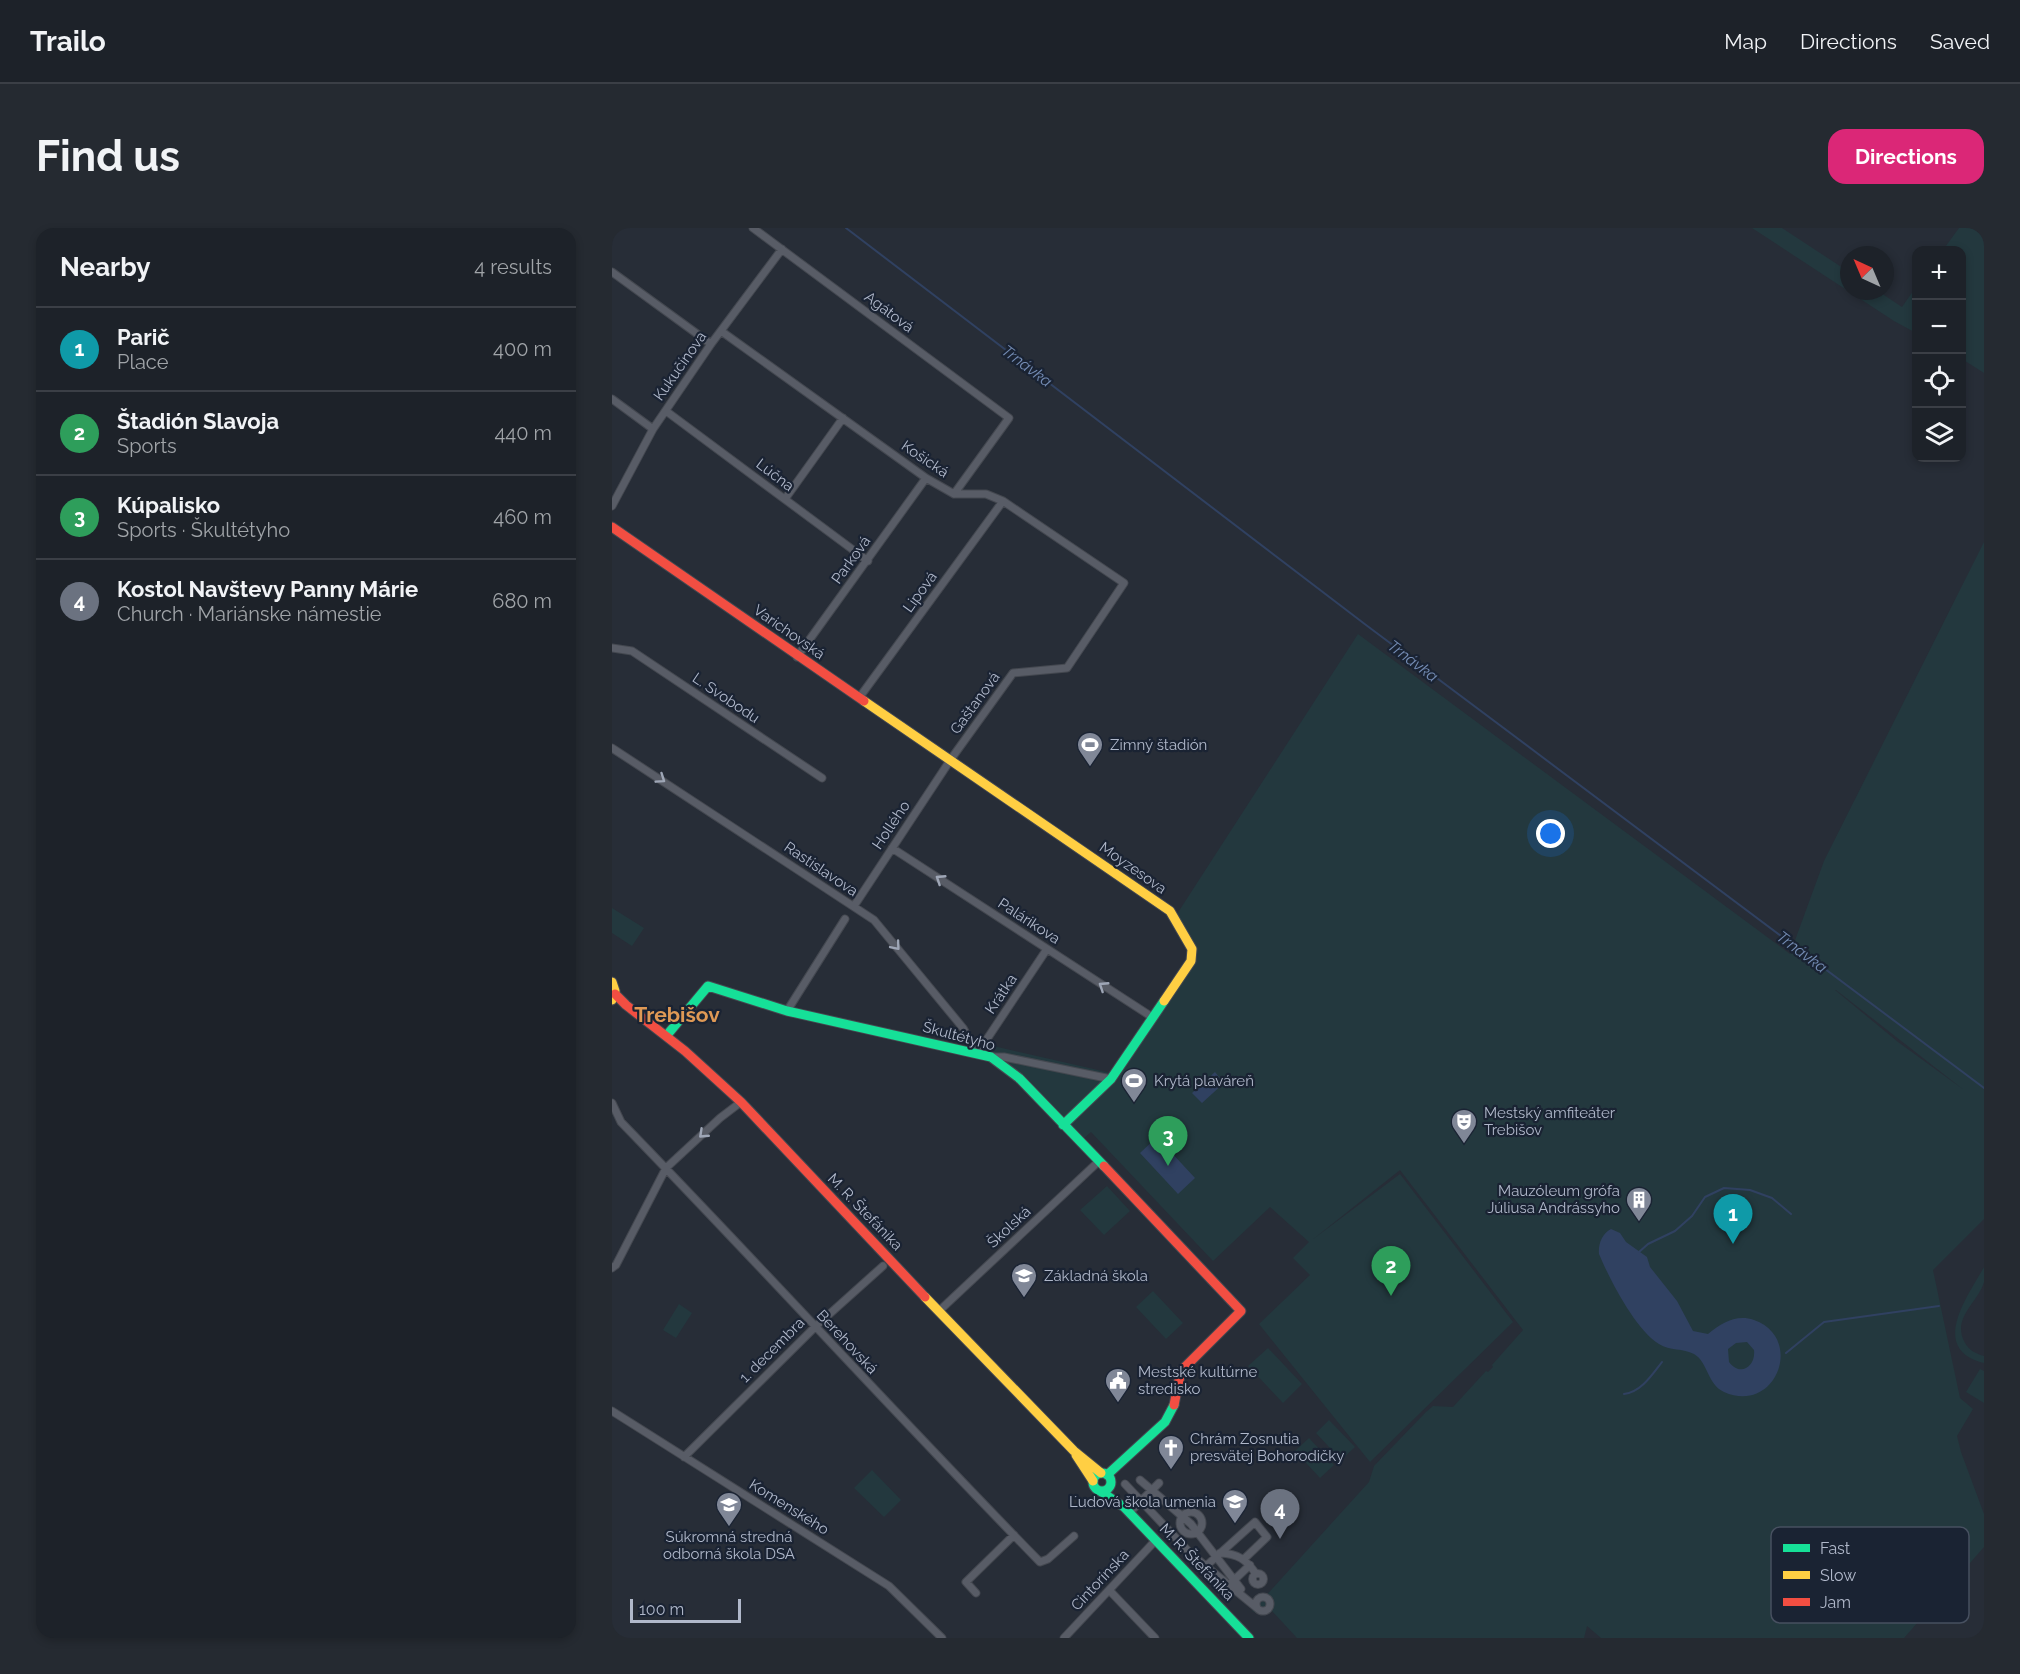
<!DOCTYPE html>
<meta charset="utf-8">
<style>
:root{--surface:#1d2229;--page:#252a31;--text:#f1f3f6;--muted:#a0a4a8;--line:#3b3f46;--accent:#db2777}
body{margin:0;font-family:Raleway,sans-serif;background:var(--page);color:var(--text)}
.controls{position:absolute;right:18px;top:18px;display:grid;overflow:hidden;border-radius:12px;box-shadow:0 3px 9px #0003}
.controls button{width:54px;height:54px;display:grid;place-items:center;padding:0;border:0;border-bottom:2px solid var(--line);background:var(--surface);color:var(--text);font:30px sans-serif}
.compass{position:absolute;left:1228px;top:18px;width:54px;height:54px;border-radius:50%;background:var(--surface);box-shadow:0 3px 9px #0003;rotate:316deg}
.scale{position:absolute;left:18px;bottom:15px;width:111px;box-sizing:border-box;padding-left:6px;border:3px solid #b0b8ca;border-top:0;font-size:16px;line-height:21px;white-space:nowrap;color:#b0b8ca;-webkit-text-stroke:4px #1a2333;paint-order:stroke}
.you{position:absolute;left:939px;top:606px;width:21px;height:21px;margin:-15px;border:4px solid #fff;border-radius:50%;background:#1a73e8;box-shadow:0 0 0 9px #1a73e833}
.badge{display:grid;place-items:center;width:39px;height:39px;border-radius:50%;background:var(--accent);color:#fff;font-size:20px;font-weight:700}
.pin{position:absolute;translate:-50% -50px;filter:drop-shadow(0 2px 3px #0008)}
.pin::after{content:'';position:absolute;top:32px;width:21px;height:18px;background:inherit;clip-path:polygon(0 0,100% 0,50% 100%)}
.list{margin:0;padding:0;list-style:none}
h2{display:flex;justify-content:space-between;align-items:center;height:78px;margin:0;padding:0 24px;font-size:26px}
h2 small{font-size:20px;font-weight:400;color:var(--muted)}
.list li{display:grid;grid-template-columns:39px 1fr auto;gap:18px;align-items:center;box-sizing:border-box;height:84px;padding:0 24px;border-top:2px solid var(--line)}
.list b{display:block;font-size:22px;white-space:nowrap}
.list p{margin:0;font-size:20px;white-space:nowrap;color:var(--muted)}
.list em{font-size:20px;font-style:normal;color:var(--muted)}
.icon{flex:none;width:33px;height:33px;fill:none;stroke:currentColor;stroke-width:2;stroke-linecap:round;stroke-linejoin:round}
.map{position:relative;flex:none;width:1372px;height:1410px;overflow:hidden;border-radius:18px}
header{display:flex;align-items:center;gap:36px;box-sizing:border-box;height:84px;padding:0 30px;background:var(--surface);border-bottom:2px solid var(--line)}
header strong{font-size:28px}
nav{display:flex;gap:33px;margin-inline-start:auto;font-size:21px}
.intro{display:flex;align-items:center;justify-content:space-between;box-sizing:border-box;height:144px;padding:0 36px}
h1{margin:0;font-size:42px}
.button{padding:15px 27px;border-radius:18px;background:var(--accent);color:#fff;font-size:21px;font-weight:700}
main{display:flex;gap:36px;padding:0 36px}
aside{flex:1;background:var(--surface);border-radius:18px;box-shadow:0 3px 9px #0003}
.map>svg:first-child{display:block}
</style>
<header>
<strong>Trailo</strong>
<nav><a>Map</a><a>Directions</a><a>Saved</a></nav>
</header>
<div class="intro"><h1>Find us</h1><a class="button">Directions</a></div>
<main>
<aside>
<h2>Nearby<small>4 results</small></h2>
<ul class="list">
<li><span class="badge" style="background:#0f9aa8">1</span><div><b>Parič</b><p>Place</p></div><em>400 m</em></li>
<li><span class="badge" style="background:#2e9e5b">2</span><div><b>Štadión Slavoja</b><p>Sports</p></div><em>440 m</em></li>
<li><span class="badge" style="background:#2e9e5b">3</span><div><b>Kúpalisko</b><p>Sports · Škultétyho</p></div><em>460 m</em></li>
<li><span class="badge" style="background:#6b7280">4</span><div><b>Kostol Navštevy Panny Márie</b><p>Church · Mariánske námestie</p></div><em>680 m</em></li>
</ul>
</aside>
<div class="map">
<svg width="1372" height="1410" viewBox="0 0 1372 1410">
<rect width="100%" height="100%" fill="#272d37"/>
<path fill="#23383e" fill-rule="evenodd" d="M1140 0H1170L1237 44V63H1266L1290 79 1304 59V105L1282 93Z
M1347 0H1372V145L1350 131V22H1331Z
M1372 314V991L1321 1042 1348 1170 1361 1181 1345 1208 1349 1224 1372 1286V1319L1292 1410H989L975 1398 972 1410H685L660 1383 649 1387 640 1383 757 1254 762 1238 814 1184 821 1178 841 1179 874 1143 876 1144 881 1139 880 1137 911 1102 788 942 700 1012 788 946 901 1094 758 1234 647 1096 698 1047 681 1030 697 1014 658 979 601 1033 479 904 471 911C451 890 432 866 409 846 400 838 382 832 375 823L377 817 499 845 506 849 582 734 583 720 565 686 746 406 1178 726 1212 633ZM1223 762H1224L1352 862 1286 814Z
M0 680 32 700 20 718 0 705Z
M495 958 518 983 492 1007 468 982Z
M1372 1039C1372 1043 1372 1050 1372 1054 1366 1075 1339 1090 1353 1115 1357 1122 1364 1126 1372 1128V1135C1316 1121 1356 1068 1372 1039Z
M541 1063 571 1095 554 1111 524 1079Z
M67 1076 80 1085 64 1110 51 1102Z
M656 1120 690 1156 671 1175 636 1138Z
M1368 1141 1372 1143V1175L1354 1164Z
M717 1192 743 1219 729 1232 704 1205Z
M697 1210 722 1237 708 1250 683 1223Z
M260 1242 289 1272 272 1289 242 1260Z"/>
<path fill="#304161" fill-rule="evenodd" d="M603 844 612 855 590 875 580 865Z
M545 909 583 950 566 966 528 925Z
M999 1001 1008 1005 1014 1014 1035 1029 1038 1039 1065 1073 1081 1103 1096 1106C1110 1095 1124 1086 1142 1092 1193 1110 1164 1187 1112 1164 1095 1156 1096 1134 1082 1126 1071 1120 1058 1123 1047 1116 1023 1101 998 1052 987 1026 986 1016 990 1006 999 1001ZM1135 1114 1142 1122C1144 1139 1128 1149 1117 1134L1116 1121 1124 1115Z"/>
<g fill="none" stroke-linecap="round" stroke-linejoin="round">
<path stroke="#304161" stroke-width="2" d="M234 0 754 397 1372 860
M1027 1024 1036 1016 1063 1003 1080 988 1093 969 1112 960 1138 962 1160 970 1179 986
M1174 1125 1212 1094 1327 1078
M1012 1166C1029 1164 1040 1147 1050 1134"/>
<defs>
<path id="street" d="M141 0 397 190 342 266
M0 44 99 116
M109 103 314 250 342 266H374L391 273 512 355 455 440 401 445 339 531 242 678
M0 171 41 201
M54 183 256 333
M173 271 231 190
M0 278 41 201 99 116 170 21
M0 420 20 423 210 550
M185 429 314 250
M247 470 391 273
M0 520 262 692 351 800 365 826 435 721
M280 620 540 789
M175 783 233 691
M379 829H392L499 851
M0 875 9 894C150 1039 286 1189 428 1334L436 1331 462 1308
M0 1040 4 1037 54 940 108 890 129 874
M327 1083 486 934
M0 1183 277 1358 330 1410
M72 1229 203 1099 271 1038
M528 1252 579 1296 629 1361
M513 1256 579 1326 645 1380
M568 1295a11 11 0 1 1 22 0a11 11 0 1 1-22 0Z
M517 1285 547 1255
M608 1325C626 1326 634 1331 644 1346
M594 1338 643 1294 655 1309 632 1331
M640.5 1351a5.5 5.5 0 1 1 11 0a5.5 5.5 0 1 1-11 0Z
M620 1354 638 1337
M498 1363 543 1410
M364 1365 354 1354 402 1307
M644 1376a7 7 0 1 1 14 0a7 7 0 1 1-14 0Z
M452 1410 543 1313"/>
<path id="fast" d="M55 807 96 758 175 783 379 829 407 850 492 938
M451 897 499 851 552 773
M481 1254a9 9 0 1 1 18 0a9 9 0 1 1-18 0Z
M495 1247 553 1194 562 1177
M488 1263 512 1279 637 1410"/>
<path id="slow" d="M252 473 558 683 580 721 579 733 552 773
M0 754 3 763 0 772
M313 1069 462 1223 489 1245
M464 1227 481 1253"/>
<path id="jam" d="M0 299 252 473
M3 766 14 777 73 823 129 874 313 1069
M492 938 629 1083 569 1143 562 1177"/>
</defs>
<use href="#street" stroke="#444850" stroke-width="9"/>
<use href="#fast" stroke="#444850" stroke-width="11"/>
<use href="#slow" stroke="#444850" stroke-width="11"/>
<use href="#jam" stroke="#444850" stroke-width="11"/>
<use href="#street" stroke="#585c66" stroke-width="7"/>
<use href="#fast" stroke="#16e098" stroke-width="9"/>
<use href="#slow" stroke="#ffcf43" stroke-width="9"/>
<use href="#jam" stroke="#f24e42" stroke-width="9"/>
</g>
<defs><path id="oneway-chevron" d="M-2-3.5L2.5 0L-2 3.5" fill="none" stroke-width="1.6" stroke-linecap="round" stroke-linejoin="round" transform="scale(1.5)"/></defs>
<g stroke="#9ea6b6">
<use href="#oneway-chevron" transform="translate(49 551) rotate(34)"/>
<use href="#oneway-chevron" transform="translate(328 651) rotate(-147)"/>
<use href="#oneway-chevron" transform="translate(284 718) rotate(50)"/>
<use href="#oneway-chevron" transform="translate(491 758) rotate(-147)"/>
<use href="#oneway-chevron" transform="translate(91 906) rotate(137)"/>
</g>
<defs>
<symbol id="stadium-pin" viewBox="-11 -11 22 30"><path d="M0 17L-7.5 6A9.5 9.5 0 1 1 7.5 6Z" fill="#808797" stroke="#1a2333"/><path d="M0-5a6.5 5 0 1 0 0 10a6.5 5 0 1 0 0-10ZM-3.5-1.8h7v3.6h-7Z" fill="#fff"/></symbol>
<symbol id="theatre-pin" viewBox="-11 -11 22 30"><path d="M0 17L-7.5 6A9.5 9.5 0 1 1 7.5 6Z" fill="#808797" stroke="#1a2333"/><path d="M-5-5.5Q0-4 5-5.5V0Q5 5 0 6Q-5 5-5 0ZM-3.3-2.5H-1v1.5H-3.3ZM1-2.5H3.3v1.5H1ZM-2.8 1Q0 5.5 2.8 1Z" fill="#fff"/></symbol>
<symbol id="building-pin" viewBox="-11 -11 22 30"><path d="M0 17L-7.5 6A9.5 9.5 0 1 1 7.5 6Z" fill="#808797" stroke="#1a2333"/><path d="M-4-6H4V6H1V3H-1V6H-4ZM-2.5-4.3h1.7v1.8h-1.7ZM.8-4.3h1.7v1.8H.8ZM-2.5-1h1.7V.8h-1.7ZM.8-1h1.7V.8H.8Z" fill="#fff"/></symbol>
<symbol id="school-pin" viewBox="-11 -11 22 30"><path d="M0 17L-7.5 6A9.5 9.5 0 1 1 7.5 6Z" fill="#808797" stroke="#1a2333"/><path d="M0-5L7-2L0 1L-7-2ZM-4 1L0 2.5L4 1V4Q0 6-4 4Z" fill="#fff"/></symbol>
<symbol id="civic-pin" viewBox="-11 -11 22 30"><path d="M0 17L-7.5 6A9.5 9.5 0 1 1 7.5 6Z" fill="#808797" stroke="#1a2333"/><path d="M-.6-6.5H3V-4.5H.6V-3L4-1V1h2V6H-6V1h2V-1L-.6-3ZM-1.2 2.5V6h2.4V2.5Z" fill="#fff"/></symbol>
<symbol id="church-pin" viewBox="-11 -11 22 30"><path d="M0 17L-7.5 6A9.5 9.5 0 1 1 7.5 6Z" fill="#808797" stroke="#1a2333"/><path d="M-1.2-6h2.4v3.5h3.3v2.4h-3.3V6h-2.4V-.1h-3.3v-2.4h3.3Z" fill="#fff"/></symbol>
</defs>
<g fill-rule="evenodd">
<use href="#stadium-pin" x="463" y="502" width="30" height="40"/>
<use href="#stadium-pin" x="507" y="838" width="30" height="40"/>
<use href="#theatre-pin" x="837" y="879" width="30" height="40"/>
<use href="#building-pin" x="1012" y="957" width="30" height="40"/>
<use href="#school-pin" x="397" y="1033" width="30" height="40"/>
<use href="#civic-pin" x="491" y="1138" width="30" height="40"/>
<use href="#church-pin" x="544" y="1205" width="30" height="40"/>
<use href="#school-pin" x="608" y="1259" width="30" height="40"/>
<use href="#school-pin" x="102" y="1262" width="30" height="40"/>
</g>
<g text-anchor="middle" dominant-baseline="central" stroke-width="4.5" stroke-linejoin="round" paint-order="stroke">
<g font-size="15" fill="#b0b8ca" stroke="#1a2333">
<text transform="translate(277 84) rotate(37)">Agátová</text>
<text transform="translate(68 138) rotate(-55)">Kukučínova</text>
<text transform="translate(313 231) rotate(34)">Košická</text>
<text transform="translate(163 247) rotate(37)">Lúčna</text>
<text transform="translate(239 332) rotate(-54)">Parková</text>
<text transform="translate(308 364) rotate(-54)">Lipová</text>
<text transform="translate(177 404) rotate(35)">Varichovská</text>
<text transform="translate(114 470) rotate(34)">L. Svobodu</text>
<text transform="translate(363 475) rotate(-54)">Gaštanová</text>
<text transform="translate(279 597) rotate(-56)">Hollého</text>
<text transform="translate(521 640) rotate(35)">Moyzesova</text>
<text transform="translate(209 641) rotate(34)">Rastislavova</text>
<text transform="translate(417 693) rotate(33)">Palárikova</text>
<text transform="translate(389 766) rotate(-56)">Krátka</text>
<text transform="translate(347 808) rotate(15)">Škultétyho</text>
<text transform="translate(253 984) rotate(46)">M. R. Štefánika</text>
<text transform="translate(397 999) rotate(-43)">Školská</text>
<text transform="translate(235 1114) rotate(47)">Berehovská</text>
<text transform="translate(160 1122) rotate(-45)">1. decembra</text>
<text transform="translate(177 1279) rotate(32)">Komenského</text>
<text transform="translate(585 1334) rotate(46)">M. R. Štefánika</text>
<text transform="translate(488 1352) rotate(-47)">Cintorínska</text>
</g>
<g font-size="15" fill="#b0b8ca" stroke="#1a2333" text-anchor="start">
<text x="498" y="517">Zimný štadión</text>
<text x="542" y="853">Krytá plaváreň</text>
<text x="872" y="885">Mestský amfiteáter<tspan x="872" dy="17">Trebišov</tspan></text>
<text x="1008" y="963" text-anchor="end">Mauzóleum grófa<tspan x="1008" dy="17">Júliusa Andrássyho</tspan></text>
<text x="432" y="1048">Základná škola</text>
<text x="526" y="1144">Mestské kultúrne<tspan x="526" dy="17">stredisko</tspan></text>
<text x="578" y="1211">Chrám Zosnutia<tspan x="578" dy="17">presvätej Bohorodičky</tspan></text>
<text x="604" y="1274" text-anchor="end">Ľudová škola umenia</text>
<text x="117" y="1309" text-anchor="middle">Súkromná stredná<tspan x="117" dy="17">odborná škola DSA</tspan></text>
</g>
<g font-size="16" font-style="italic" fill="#748cb4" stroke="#1a2333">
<text transform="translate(415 138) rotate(37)">Trnávka</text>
<text transform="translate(801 433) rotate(37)">Trnávka</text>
<text transform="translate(1190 724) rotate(37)">Trnávka</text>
</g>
<g font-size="21" font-weight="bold" fill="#df9955" stroke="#1a2333">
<text x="65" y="786">Trebišov</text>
</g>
</g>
<rect x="1159" y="1299" width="198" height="96" rx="9" fill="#1a2333" stroke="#475060" stroke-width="1.5"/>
<rect x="1171" y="1316" width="27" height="8" fill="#16e098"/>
<rect x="1171" y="1343" width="27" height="8" fill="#ffcf43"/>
<rect x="1171" y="1370" width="27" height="8" fill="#f24e42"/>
<g font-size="16" fill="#b0b8ca">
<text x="1208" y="1326">Fast</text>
<text x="1208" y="1353">Slow</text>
<text x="1208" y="1380">Jam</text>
</g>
</svg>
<div class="controls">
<button>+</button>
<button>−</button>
<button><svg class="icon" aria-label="locate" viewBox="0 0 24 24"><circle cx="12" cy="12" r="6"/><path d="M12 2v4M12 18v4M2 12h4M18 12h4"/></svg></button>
<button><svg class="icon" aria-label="layers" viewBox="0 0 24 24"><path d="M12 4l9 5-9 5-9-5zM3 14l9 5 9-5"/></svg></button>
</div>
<svg class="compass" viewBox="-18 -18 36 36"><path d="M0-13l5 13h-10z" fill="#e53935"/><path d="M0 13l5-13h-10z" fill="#a0a4a8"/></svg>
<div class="scale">100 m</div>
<div class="you"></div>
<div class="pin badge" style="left:1121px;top:1016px;background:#0f9aa8">1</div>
<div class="pin badge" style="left:779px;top:1068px;background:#2e9e5b">2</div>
<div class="pin badge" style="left:556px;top:938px;background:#2e9e5b">3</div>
<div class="pin badge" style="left:668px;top:1311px;background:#6b7280">4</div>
</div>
</main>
